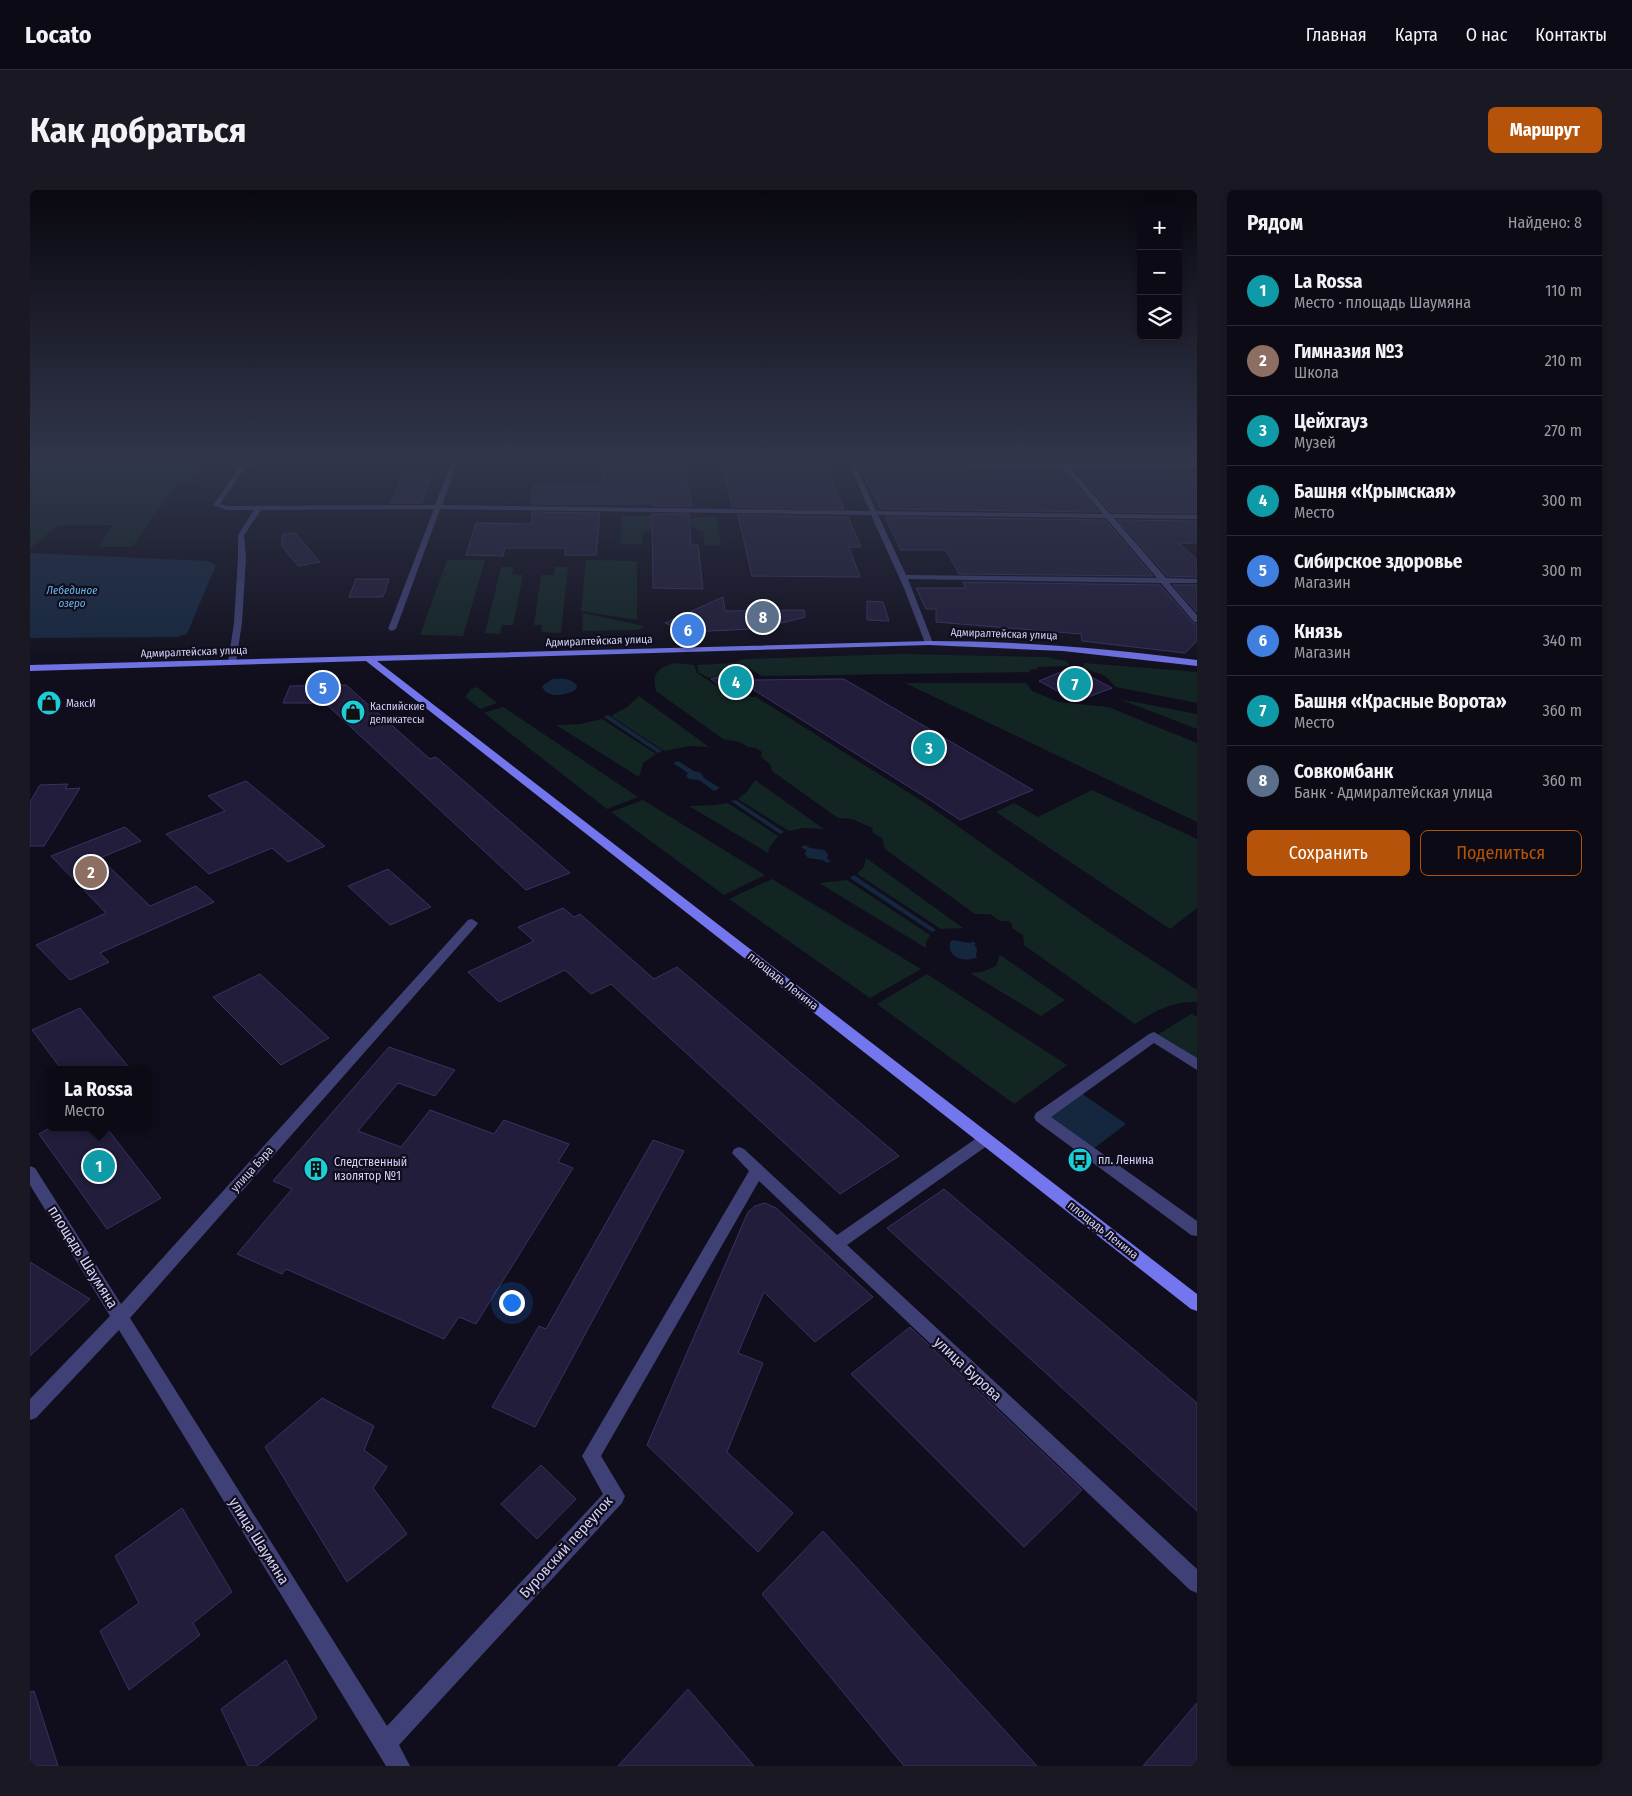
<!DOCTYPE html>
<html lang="ru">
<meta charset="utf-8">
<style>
:root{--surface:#0c0a15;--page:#1a1822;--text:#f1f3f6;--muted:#9a9aa0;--line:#2c2b34;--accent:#b45309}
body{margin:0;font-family:"Fira Sans Condensed",sans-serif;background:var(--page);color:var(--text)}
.controls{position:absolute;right:15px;top:15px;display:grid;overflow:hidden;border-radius:8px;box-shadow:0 2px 8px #0003}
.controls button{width:45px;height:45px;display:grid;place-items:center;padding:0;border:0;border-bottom:1px solid var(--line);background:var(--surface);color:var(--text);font:25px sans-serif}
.you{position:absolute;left:481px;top:1112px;width:18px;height:18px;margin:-12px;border:4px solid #fff;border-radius:50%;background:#1a73e8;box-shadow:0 0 0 8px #1a73e833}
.badge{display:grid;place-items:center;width:32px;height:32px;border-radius:50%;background:var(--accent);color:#fff;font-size:16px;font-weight:700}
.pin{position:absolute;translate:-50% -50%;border:2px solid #fff;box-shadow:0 1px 5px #0006}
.popup{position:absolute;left:16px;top:876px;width:105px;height:65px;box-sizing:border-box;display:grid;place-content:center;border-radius:8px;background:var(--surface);filter:drop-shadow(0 1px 4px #0005);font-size:16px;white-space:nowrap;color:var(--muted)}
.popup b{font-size:19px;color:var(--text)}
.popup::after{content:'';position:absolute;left:50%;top:100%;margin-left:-10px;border:10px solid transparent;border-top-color:var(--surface)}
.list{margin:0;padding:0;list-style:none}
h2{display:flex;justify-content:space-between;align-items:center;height:65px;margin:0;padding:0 20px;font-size:21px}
h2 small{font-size:16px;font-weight:400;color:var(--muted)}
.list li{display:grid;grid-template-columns:32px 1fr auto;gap:15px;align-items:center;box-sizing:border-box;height:70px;padding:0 20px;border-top:1px solid var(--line)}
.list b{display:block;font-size:19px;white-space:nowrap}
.list p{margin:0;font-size:16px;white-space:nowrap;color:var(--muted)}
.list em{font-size:16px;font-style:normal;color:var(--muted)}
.actions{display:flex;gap:10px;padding:15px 20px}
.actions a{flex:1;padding:11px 0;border:1px solid var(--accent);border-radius:8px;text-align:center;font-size:18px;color:var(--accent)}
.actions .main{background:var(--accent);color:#fff}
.icon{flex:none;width:28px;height:28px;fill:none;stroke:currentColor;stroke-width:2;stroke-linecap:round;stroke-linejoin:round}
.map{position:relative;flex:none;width:1167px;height:1576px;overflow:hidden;border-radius:8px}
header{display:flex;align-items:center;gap:30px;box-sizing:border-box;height:70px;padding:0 25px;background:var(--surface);border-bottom:1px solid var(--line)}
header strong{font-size:24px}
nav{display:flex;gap:28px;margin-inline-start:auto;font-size:18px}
.intro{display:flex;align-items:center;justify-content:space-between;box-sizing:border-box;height:120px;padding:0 30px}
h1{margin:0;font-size:35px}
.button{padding:12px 22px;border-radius:8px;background:var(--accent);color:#fff;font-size:18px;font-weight:700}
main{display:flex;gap:30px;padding:0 30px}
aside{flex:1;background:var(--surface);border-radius:8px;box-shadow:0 2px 8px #0003}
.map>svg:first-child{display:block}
</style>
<header>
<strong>Locato</strong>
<nav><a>Главная</a><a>Карта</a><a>О нас</a><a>Контакты</a></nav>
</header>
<div class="intro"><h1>Как добраться</h1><a class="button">Маршрут</a></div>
<main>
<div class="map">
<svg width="1167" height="1576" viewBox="0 0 1167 1576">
<rect width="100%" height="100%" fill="#100e1c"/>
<path fill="#122523" d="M0 268H165L160 274 177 275 162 292H148L102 357H68L83 335H28L0 359Z
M592 326H625L626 337 612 343V354H591Z
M668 327H687L691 355H675L673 342 661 337 660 329Z
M417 370H455L433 446 390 445Z
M556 370 607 371V430L551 421Z
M471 377H484L482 384 493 385 483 435H472L470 444 455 443Z
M525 377H538L531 443 511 442 512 435H504L511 385H524Z
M553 423 614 436 609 440 552 441Z
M871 464 1015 467 1037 471 1039 476 1008 477 1007 479 999 480 1001 482 732 486 720 479 680 488 669 483 667 475 704 473 713 469Z
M646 473 664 475 667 483 702 506 726 507 895 613 1065 733 1167 800V812C1142 811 1125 821 1105 834L994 755 993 745 982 738V734L978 731H970L960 724H945L855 659 852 648 842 642 843 638 822 629 808 628 742 581 740 574 731 567 732 562 726 558 718 557 709 552 693 549 626 501C621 482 629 477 646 473Z
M1054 473 1167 482V513L1086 497 1074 485 1053 478Z
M875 493H996L1002 501 1029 512 1078 517 1167 553V632Z
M447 497 467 513 450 519 435 507 441 499Z
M609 506 679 557 659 556 634 561 581 526 597 517Z
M1089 509 1167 524V539Z
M473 517 608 607 577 619 454 523Z
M572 529 626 564 613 573 609 587 526 535 551 534Z
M725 590 794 639 774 638 759 641 708 609 717 602Z
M1062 600 1167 649V718L1140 739 966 622 984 613 1008 627Z
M613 610 735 685 694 705 581 622Z
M698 613 748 646 739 658 738 663 659 616 685 615Z
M836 668 933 738 911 739 827 684 834 677Z
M742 689 891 779 840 808 699 709Z
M817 690 900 745 896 752V758L789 693Z
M970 765 1035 810 1011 826 940 783 952 782 966 776Z
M897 784 1037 875 984 914 847 814Z
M1161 824 1167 827V875L1124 847Z"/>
<path fill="#15273f" d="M0 363 177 371 186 375 157 444 147 447 0 448Z
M522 489C531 488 542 488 547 496L546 499C537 506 516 509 512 496Z
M578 525 632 561 628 563 574 527Z
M648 571 664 581 671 583 674 588 690 598 684 601 669 590 659 589 656 586 658 583 643 573Z
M706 610 754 642 750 644 701 611Z
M775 655 780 658 794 660 798 664 797 669 801 671 797 673 793 670 778 668 775 664 776 660 771 657Z
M824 685 906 740 902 742 820 688Z
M923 750 940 753 943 751 946 754 944 755 947 758 946 766 948 767C934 773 917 768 920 752Z
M1048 901 1096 934 1059 962 1011 927Z"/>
<path fill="#211d3a" stroke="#393263" d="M573 275 654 276 662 316H623V314H502V296H573Z
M698 275 796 276 814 319 702 317 692 277H699Z
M830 278 1032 279 1069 322 851 319Z
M1044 279H1142L1150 285 1167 286V323L1081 322Z
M373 284 402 285 392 313H361Z
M502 322 570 323 566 365H535L536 358H475L473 366 436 365 446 333 502 334Z
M622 324H659L661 355H668L673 399 623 398Z
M708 325 818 327 831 357H819L830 387 722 386Z
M855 327 1075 330 1123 386 929 384 916 360H871Z
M1088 330 1167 331V353H1149L1167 370V387L1137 386Z
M265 343 290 372 268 376 252 356V345Z
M326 389H359L353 407H319Z
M933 392 1130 395 1163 433 1167 434V451L1155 463 1052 451 1051 444 906 432V419H896L886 398H936Z
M1143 395H1167V422Z
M693 407 695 421 774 420 775 427 736 437 734 440 722 439 658 442 635 433Z
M837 411 853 412 859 431 837 430Z
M709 481 723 490 814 489 1003 600 930 630 900 610 719 497 701 503 681 489Z
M1050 481 1082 498 1061 506H1046L1031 503 1009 491 1028 483Z
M316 495 400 569 406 567 540 683 496 700 295 513H253L260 496Z
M216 591 295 656 258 672 242 658 179 684 136 644 195 621 178 606Z
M38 594 35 599 50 598 14 656H0V612L10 595Z
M95 637 111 651 70 668 120 716 166 696 184 712 70 763 79 772 40 790 6 755 76 723 21 666Z
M358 679 401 717 360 735 318 696Z
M533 718 544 727 550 724 624 789 647 777 869 966 810 1004 581 794 561 804 535 780 469 812 438 782 504 751 488 737Z
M230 784 299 848 251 875 183 807Z
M50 818 101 880H32L2 840Z
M359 857 425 880 405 906 368 893 328 941 371 957 400 920 464 944 474 930 539 954 528 972 543 978 446 1134 429 1127 414 1149 256 1079 252 1084 207 1064 262 999 243 991Z
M21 937H76L131 1008 77 1039 9 944Z
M623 950 654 961 505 1237 462 1217 509 1136 516 1139Z
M914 999 1167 1213V1321L857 1038Z
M735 1013 746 1018 843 1107 785 1152 734 1102 708 1163 733 1173 697 1262 763 1323 728 1362 617 1255 718 1022 725 1016Z
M0 1072 60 1109 0 1166Z
M880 1137 1052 1300 994 1357 821 1184Z
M292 1208 344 1236 334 1260 357 1277 343 1298 377 1344 317 1392 235 1257Z
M511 1275 546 1309 507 1349 471 1314Z
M152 1318 202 1402 163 1433 170 1445 99 1500 70 1441 109 1413 85 1366Z
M793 1341 1007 1576H874L732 1404Z
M256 1470 287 1528 227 1576H218L191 1519Z
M658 1499 724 1576H588Z
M4 1501 28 1576H0V1502Z
M1167 1513V1576H1113Z"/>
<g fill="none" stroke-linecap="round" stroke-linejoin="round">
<path fill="#3f4075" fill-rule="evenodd" d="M216 268 817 270 816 268H822L823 270 1167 273V277H1040L1080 324 1167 325V329L1084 328 1136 388 1167 389V393H1139L1167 425V432H1164L1131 393 878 389 903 453 899 455 895 453 874 398 841 325 410 319 366 439 362 441 358 439 404 319 231 320 214 345 216 368 212 433 206 472 202 475 198 472 204 433 208 368V345L224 320H197L183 315ZM221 270 422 271 405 315 197 316 190 314ZM428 271 819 274 840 321 412 315ZM825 274 1033 277 1073 324 846 321ZM848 325 1076 328 1127 388 876 385Z
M442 729 448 733 446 736 100 1128 357 1536 573 1304 552 1266 719 981 702 963 704 959 709 957 714 959 807 1045 951 945 956 943 961 945 963 949 961 953 817 1055 1167 1379V1403L1160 1400 729 991 571 1266 595 1306 592 1313 369 1555 380 1576H356L89 1140 6 1228 0 1230V1209L80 1126 0 995V976L5 978 91 1114 438 730Z
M1124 842 1167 868V880L1124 853 1021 927 1167 1031V1046L1161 1045 1006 931 1004 927 1006 923 1119 844Z"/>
<path fill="#7376ec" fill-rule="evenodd" d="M899 451C989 451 1078 458 1167 470V476L1033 461 899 455 347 471 1167 1104V1121L1161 1119 336 471 0 481V475Z"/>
</g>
<linearGradient id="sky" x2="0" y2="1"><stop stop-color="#09080f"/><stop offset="0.55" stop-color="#31364b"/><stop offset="1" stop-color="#31364b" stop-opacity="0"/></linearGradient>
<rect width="1167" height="489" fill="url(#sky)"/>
<defs>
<symbol id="shop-disc" viewBox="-11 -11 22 22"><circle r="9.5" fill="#1dcdd7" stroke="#100e1c"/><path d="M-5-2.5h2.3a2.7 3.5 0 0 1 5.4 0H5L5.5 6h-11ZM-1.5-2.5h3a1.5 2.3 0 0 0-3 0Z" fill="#111"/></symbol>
<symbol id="bus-disc" viewBox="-11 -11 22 22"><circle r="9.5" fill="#1dcdd7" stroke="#100e1c"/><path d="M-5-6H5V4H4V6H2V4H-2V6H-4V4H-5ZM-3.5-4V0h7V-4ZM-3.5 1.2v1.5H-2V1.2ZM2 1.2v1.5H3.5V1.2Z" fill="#111"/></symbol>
<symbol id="building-disc" viewBox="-11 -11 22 22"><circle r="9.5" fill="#1dcdd7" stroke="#100e1c"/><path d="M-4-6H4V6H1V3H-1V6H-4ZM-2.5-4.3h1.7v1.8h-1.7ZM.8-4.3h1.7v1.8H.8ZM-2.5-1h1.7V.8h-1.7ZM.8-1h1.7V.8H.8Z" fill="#111"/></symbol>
</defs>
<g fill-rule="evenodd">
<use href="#shop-disc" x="5" y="499" width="28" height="28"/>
<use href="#shop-disc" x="309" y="508" width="28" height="28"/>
<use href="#bus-disc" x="1036" y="956" width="28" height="28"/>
<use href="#building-disc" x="272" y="965" width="28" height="28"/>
</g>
<g text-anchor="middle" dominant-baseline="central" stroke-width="4.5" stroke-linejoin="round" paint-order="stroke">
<g font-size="11" font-style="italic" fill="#6bb6eb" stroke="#100e1c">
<text x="42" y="400">Лебединое<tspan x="42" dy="13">озеро</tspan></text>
</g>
<g font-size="11" fill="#d2d0f8" stroke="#100e1c">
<text transform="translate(974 444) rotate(2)">Адмиралтейская улица</text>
<text transform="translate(569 451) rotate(-2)">Адмиралтейская улица</text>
<text transform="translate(164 462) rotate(-2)">Адмиралтейская улица</text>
</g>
<g font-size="11" fill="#d2d0f8" stroke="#100e1c" text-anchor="start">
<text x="36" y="513">МаксИ</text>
<text x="340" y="516">Каспийские<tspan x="340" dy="13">деликатесы</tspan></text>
</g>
<g font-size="12" fill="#d2d0f8" stroke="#100e1c">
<text transform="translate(753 791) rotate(38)">площадь Ленина</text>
<text transform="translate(222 979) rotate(-48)">улица Бэра</text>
<text transform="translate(1073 1040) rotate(38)">площадь Ленина</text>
</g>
<g font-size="12" fill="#d2d0f8" stroke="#100e1c" text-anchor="start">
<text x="1068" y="970">пл. Ленина</text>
<text x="304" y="972">Следственный<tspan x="304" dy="14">изолятор №1</tspan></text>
</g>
<g font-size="15" fill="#d2d0f8" stroke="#100e1c">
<text transform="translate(53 1067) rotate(58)">площадь Шаумяна</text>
<text transform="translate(938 1179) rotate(43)">улица Бурова</text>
<text transform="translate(229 1351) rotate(58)">улица Шаумяна</text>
<text transform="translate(536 1357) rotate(-48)">Буровский переулок</text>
</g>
</g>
</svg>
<div class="controls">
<button>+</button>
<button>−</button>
<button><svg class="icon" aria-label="layers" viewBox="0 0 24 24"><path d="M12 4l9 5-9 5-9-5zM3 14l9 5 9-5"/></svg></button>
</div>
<div class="you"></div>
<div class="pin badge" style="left:69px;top:976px;background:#0f9aa8">1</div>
<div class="popup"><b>La Rossa</b>Место</div>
<div class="pin badge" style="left:61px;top:682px;background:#8d6e63">2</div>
<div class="pin badge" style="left:899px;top:558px;background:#0f9aa8">3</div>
<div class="pin badge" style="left:706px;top:492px;background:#0f9aa8">4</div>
<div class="pin badge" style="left:293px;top:498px;background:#3f7fe0">5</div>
<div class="pin badge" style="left:658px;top:440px;background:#3f7fe0">6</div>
<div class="pin badge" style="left:1045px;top:494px;background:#0f9aa8">7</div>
<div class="pin badge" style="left:733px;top:427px;background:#5c6f8a">8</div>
</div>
<aside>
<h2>Рядом<small>Найдено: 8</small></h2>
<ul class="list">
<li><span class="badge" style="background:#0f9aa8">1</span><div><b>La Rossa</b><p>Место · площадь Шаумяна</p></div><em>110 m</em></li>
<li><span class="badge" style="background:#8d6e63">2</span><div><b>Гимназия №3</b><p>Школа</p></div><em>210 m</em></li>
<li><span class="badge" style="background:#0f9aa8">3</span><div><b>Цейхгауз</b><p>Музей</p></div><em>270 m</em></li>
<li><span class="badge" style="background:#0f9aa8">4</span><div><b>Башня «Крымская»</b><p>Место</p></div><em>300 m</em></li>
<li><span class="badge" style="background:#3f7fe0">5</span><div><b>Сибирское здоровье</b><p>Магазин</p></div><em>300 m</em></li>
<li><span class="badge" style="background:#3f7fe0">6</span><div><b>Князь</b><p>Магазин</p></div><em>340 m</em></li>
<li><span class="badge" style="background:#0f9aa8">7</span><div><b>Башня «Красные Ворота»</b><p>Место</p></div><em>360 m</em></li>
<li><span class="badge" style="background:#5c6f8a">8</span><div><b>Совкомбанк</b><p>Банк · Адмиралтейская улица</p></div><em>360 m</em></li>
</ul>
<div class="actions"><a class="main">Сохранить</a><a>Поделиться</a></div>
</aside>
</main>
